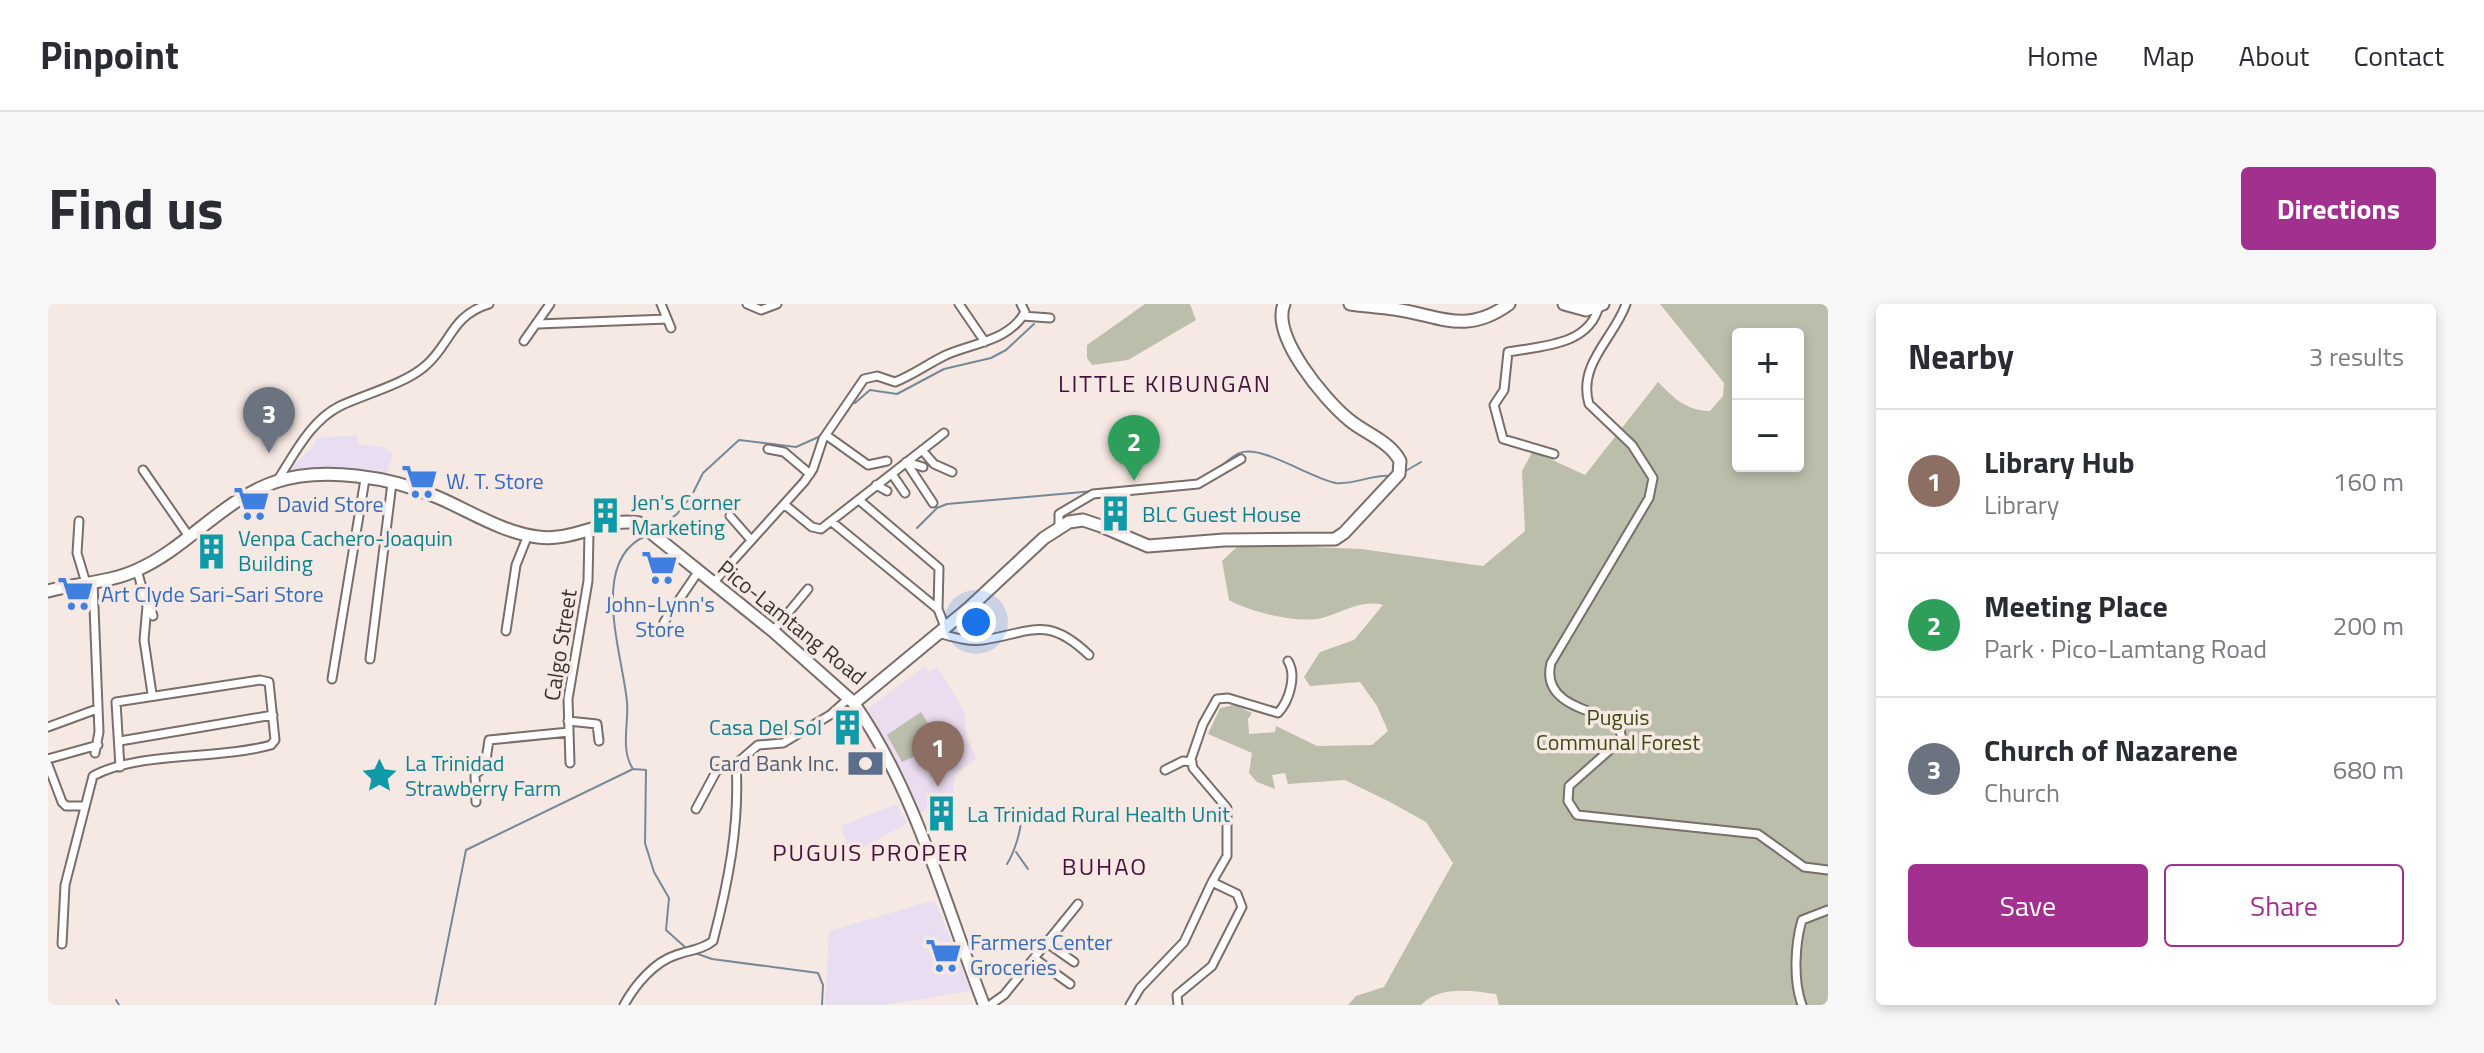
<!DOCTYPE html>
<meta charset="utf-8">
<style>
:root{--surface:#fff;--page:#f7f7f7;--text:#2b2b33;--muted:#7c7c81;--line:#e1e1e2;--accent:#a1308e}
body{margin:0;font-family:"Titillium Web",sans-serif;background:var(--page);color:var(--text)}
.controls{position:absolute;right:24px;top:24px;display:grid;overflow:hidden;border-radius:8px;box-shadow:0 4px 12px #0003}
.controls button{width:72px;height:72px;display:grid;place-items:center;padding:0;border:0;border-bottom:2px solid var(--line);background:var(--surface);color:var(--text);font:40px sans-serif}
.you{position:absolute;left:928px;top:318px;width:28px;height:28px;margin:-20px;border:6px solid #fff;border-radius:50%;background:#1a73e8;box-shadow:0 0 0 12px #1a73e833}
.badge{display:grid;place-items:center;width:52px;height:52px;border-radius:50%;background:var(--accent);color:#fff;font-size:26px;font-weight:700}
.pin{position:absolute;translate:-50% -66px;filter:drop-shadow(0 2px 4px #0008)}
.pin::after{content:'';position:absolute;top:42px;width:28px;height:24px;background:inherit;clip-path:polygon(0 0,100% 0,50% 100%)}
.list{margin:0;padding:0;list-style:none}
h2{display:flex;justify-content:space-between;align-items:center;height:104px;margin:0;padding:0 32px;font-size:34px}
h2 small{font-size:26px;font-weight:400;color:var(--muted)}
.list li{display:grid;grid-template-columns:52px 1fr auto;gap:24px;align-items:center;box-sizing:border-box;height:144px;padding:0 32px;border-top:2px solid var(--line)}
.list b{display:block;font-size:30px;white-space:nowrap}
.list p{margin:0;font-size:26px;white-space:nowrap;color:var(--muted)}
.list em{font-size:26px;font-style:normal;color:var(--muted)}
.actions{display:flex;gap:16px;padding:24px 32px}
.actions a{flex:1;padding:18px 0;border:2px solid var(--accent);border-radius:8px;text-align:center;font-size:28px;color:var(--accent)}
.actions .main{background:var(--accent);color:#fff}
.map{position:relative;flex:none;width:1780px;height:701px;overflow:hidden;border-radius:8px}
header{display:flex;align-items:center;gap:48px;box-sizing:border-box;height:112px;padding:0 40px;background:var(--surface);border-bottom:2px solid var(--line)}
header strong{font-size:38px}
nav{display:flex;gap:44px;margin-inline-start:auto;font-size:28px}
.intro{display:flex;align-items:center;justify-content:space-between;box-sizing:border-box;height:192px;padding:0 48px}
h1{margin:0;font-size:56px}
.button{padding:20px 36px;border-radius:8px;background:var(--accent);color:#fff;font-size:28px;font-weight:700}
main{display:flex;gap:48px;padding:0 48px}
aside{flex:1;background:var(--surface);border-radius:8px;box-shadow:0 4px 12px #0003}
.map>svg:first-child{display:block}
</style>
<header>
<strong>Pinpoint</strong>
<nav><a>Home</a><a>Map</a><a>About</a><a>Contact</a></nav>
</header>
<div class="intro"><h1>Find us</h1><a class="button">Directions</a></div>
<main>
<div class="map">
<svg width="1780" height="701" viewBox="0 0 1780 701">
<rect width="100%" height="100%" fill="#f6e9e3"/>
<path fill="#e8ddf1" d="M309 131V140L336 143 344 150 338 173 292 165 239 167 267 141 268 134Z
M848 500 859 519 803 551 793 522Z
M887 596 923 687 836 701H777L781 627Z"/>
<path fill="#ebdcef" d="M877 363 881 368 889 363 917 408 918 435 929 454 907 470 904 496 872 509 820 404Z"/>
<path fill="#babeaa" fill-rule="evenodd" d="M1097 0H1142L1148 16 1080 56 1044 61 1039 54V41Z
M1612 0H1780V701H1451L1448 690C1424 687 1392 681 1373 701H1300L1308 692 1336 683 1405 559 1378 518 1342 498 1297 476 1240 480 1237 469 1224 471 1227 485 1209 478 1201 469 1204 449 1160 430 1172 404 1187 401 1204 409 1200 415 1201 430 1227 428 1228 422 1269 442 1324 441 1340 427 1329 402 1312 378 1262 382 1256 373 1272 348 1306 336 1335 301C1314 295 1295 308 1274 314 1251 320 1202 308 1181 296L1174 257 1192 240 1313 245 1435 262 1477 227 1474 167 1485 147 1537 171 1610 78C1627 95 1637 106 1662 107L1675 92 1676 79ZM1690 30H1750V162H1690Z
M873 408 889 434 883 445 854 458 839 431Z"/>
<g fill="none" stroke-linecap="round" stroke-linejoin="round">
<path stroke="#768998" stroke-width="2" d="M807 99 822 86 849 90 896 65 943 54 958 46 986 20
M792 117 801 105
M1172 163C1178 159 1185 151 1192 149 1213 140 1264 175 1288 179 1307 181 1323 170 1344 172
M1356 168 1373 158
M869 224 889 204 899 200 1046 187
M607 227 629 210 644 191 655 169 691 136 748 143 775 131
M585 465C572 446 581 419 579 398 575 352 540 256 598 232
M968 548 980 565
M959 560C966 549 974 525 973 512
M647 649 664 655 770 669 775 681 774 701
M68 696 71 701
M387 701 418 546 585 465 598 466 597 539 606 568 621 594 618 626 638 644"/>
<defs>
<path id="minor" d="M613 0 623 24
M699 0 713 6 729 0
M911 0 937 38
M1578 0C1567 33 1529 60 1541 100L1584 141 1605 174 1601 194 1503 359C1493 399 1541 406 1570 418L1574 435 1521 482 1520 497 1529 511 1710 530 1756 563 1780 566
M975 12 1002 14
M490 20 619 15
M476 37 502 0
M778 131 820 161 839 157
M720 145 736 148 762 170
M874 146 886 160 904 168
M1506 150 1455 135 1446 101 1456 86 1460 48C1493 42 1541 42 1551 2
M858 158 885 199
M859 158 875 163
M95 166 140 231
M844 170 857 189
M229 177C246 151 262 117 292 102 315 91 356 80 376 63 403 41 402 12 441 0
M828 181 839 187
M811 196 891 264 890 305 897 323
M737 201 764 223 773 225 896 129
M682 212 703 236
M31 217 29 249 38 279
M784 218 890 305
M1011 224V210L1045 190 1150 180 1193 155
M89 266 99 302 96 336 104 390
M45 278 51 428 47 449
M665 279 756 178 765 165 775 135 816 75 829 72 847 78C865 71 881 59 898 51 925 39 961 37 977 8L973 0
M100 294 105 312
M616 318 650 268
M458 327 468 261 480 231
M725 327 760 285
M890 329C905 333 920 338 935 336 985 328 999 311 1041 351
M322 355 344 179
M284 375 317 175
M520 417 549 420 551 437
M0 423 49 405
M72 437 225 411
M0 455 50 441
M522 459 520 395 540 277 541 228
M0 461 14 498 18 502H35
M1117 466 1135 457 1144 458
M428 498 427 471 437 462 441 436 521 428
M648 505 669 466 688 460 710 441 735 439 782 411 801 394
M999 639 1026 658
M14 640 17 581 45 472C91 447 169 456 223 441L227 436 221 378 212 376 68 398 72 463
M986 654 1022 680
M576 701C587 681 606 658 628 651 641 646 654 646 665 637 680 580 692 520 688 460
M942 701 956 691 1030 600
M1082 701 1092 684 1136 638 1164 578
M1130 701 1129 691 1164 662 1194 603 1189 590 1164 578 1179 552V504L1145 464 1143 455 1155 420 1169 395 1180 394 1230 409C1241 397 1249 372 1240 357
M1754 701C1745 677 1747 640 1754 616L1780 606"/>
<path id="secondary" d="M806 399C868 488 897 600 936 701"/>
<path id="primary" d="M1302 0C1317 2 1331 3 1346 5 1390 11 1417 32 1461 0
M1516 0 1538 6 1555 0
M0 287C29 279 61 279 89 266 139 244 174 196 227 178 275 162 343 173 389 193 422 207 453 228 490 233 526 238 557 213 591 219L725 327 806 399 921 304 996 234 1021 218 1035 216 1053 222 1100 242 1176 236 1287 235 1296 229 1351 170 1352 157C1342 137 1316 129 1300 115 1276 95 1223 32 1236 0"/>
</defs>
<use href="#minor" stroke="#796e69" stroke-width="11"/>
<use href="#secondary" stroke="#796e69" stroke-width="14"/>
<use href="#primary" stroke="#796e69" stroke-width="15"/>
<use href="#minor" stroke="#fff" stroke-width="7"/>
<use href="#secondary" stroke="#fff" stroke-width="10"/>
<use href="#primary" stroke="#fff" stroke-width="11"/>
</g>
<defs>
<symbol id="supermarket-bare" viewBox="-9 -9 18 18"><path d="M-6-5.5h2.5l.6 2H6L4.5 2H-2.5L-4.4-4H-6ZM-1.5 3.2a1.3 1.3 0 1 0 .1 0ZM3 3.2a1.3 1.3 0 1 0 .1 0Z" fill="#3f7fe0" stroke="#f6e9e3" stroke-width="2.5" paint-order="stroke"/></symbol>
<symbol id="building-bare" viewBox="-9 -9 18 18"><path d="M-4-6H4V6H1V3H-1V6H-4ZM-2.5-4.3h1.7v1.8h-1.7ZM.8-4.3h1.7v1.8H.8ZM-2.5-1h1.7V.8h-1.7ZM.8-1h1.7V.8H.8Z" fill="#0f9aa8" stroke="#f6e9e3" stroke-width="2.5" paint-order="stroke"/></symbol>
<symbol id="bank-bare" viewBox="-9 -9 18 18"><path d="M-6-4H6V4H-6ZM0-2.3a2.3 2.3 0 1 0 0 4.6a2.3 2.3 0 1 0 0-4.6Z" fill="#5c6f8a" stroke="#f6e9e3" stroke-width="2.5" paint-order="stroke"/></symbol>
<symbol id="sight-bare" viewBox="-9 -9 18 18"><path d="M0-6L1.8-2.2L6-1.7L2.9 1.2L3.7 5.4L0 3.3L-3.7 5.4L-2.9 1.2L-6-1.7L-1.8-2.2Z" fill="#0f9aa8" stroke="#f6e9e3" stroke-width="2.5" paint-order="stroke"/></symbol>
</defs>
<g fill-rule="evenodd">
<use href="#supermarket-bare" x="346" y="152" width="51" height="51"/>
<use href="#supermarket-bare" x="178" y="174" width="51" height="51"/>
<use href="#building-bare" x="1042" y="184" width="51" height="51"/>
<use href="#building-bare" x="532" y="186" width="51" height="51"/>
<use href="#building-bare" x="138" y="222" width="51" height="51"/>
<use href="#supermarket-bare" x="586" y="238" width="51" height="51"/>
<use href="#supermarket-bare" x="2" y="264" width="51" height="51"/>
<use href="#building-bare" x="774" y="398" width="51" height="51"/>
<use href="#bank-bare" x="792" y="434" width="51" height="51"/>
<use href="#sight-bare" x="306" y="446" width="51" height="51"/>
<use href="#building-bare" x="868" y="484" width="51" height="51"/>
<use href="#supermarket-bare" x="870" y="626" width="51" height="51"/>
</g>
<g text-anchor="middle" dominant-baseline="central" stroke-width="7" stroke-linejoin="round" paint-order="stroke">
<g font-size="22" fill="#366cbe" stroke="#f6e9e3" text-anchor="start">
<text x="398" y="177">W. T. Store</text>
<text x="229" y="200">David Store</text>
<text x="53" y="290">Art Clyde Sari-Sari Store</text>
<text x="612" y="300" text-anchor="middle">John-Lynn's<tspan x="612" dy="25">Store</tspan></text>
<text x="922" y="638">Farmers Center<tspan x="922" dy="25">Groceries</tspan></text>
</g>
<g font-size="22" fill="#0d838f" stroke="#f6e9e3" text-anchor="start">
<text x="583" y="198">Jen's Corner<tspan x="583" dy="25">Marketing</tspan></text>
<text x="1094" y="210">BLC Guest House</text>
<text x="190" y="234">Venpa Cachero-Joaquin<tspan x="190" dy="25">Building</tspan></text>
<text x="774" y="423" text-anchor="end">Casa Del Sol</text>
<text x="357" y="459">La Trinidad<tspan x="357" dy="25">Strawberry Farm</tspan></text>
<text x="919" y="510">La Trinidad Rural Health Unit</text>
</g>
<g font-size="22" fill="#393431" stroke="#f6e9e3">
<text transform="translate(744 318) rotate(39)">Pico-Lamtang Road</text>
<text transform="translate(512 341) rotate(-81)">Calgo Street</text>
</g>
<g font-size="22" fill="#424912" stroke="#f6e9e3">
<text x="1570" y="413">Puguis<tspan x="1570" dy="25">Communal Forest</tspan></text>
</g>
<g font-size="22" fill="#4e5e75" stroke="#f6e9e3" text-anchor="end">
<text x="791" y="459">Card Bank Inc.</text>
</g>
<g font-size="24" letter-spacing="2" fill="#47113e" stroke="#f6e9e3">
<text x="1117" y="79">LITTLE KIBUNGAN</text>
<text x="823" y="548">PUGUIS PROPER</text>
<text x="1057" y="562">BUHAO</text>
</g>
</g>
</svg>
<div class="controls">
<button>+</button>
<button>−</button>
</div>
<div class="you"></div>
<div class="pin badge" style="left:890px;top:483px;background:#8d6e63">1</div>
<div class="pin badge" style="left:1086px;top:177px;background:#2e9e5b">2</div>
<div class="pin badge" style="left:221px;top:149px;background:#6b7280">3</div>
</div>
<aside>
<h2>Nearby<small>3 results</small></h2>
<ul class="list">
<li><span class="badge" style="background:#8d6e63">1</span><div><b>Library Hub</b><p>Library</p></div><em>160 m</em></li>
<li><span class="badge" style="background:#2e9e5b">2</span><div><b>Meeting Place</b><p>Park · Pico-Lamtang Road</p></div><em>200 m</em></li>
<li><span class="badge" style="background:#6b7280">3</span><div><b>Church of Nazarene</b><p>Church</p></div><em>680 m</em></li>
</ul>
<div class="actions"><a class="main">Save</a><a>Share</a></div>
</aside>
</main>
